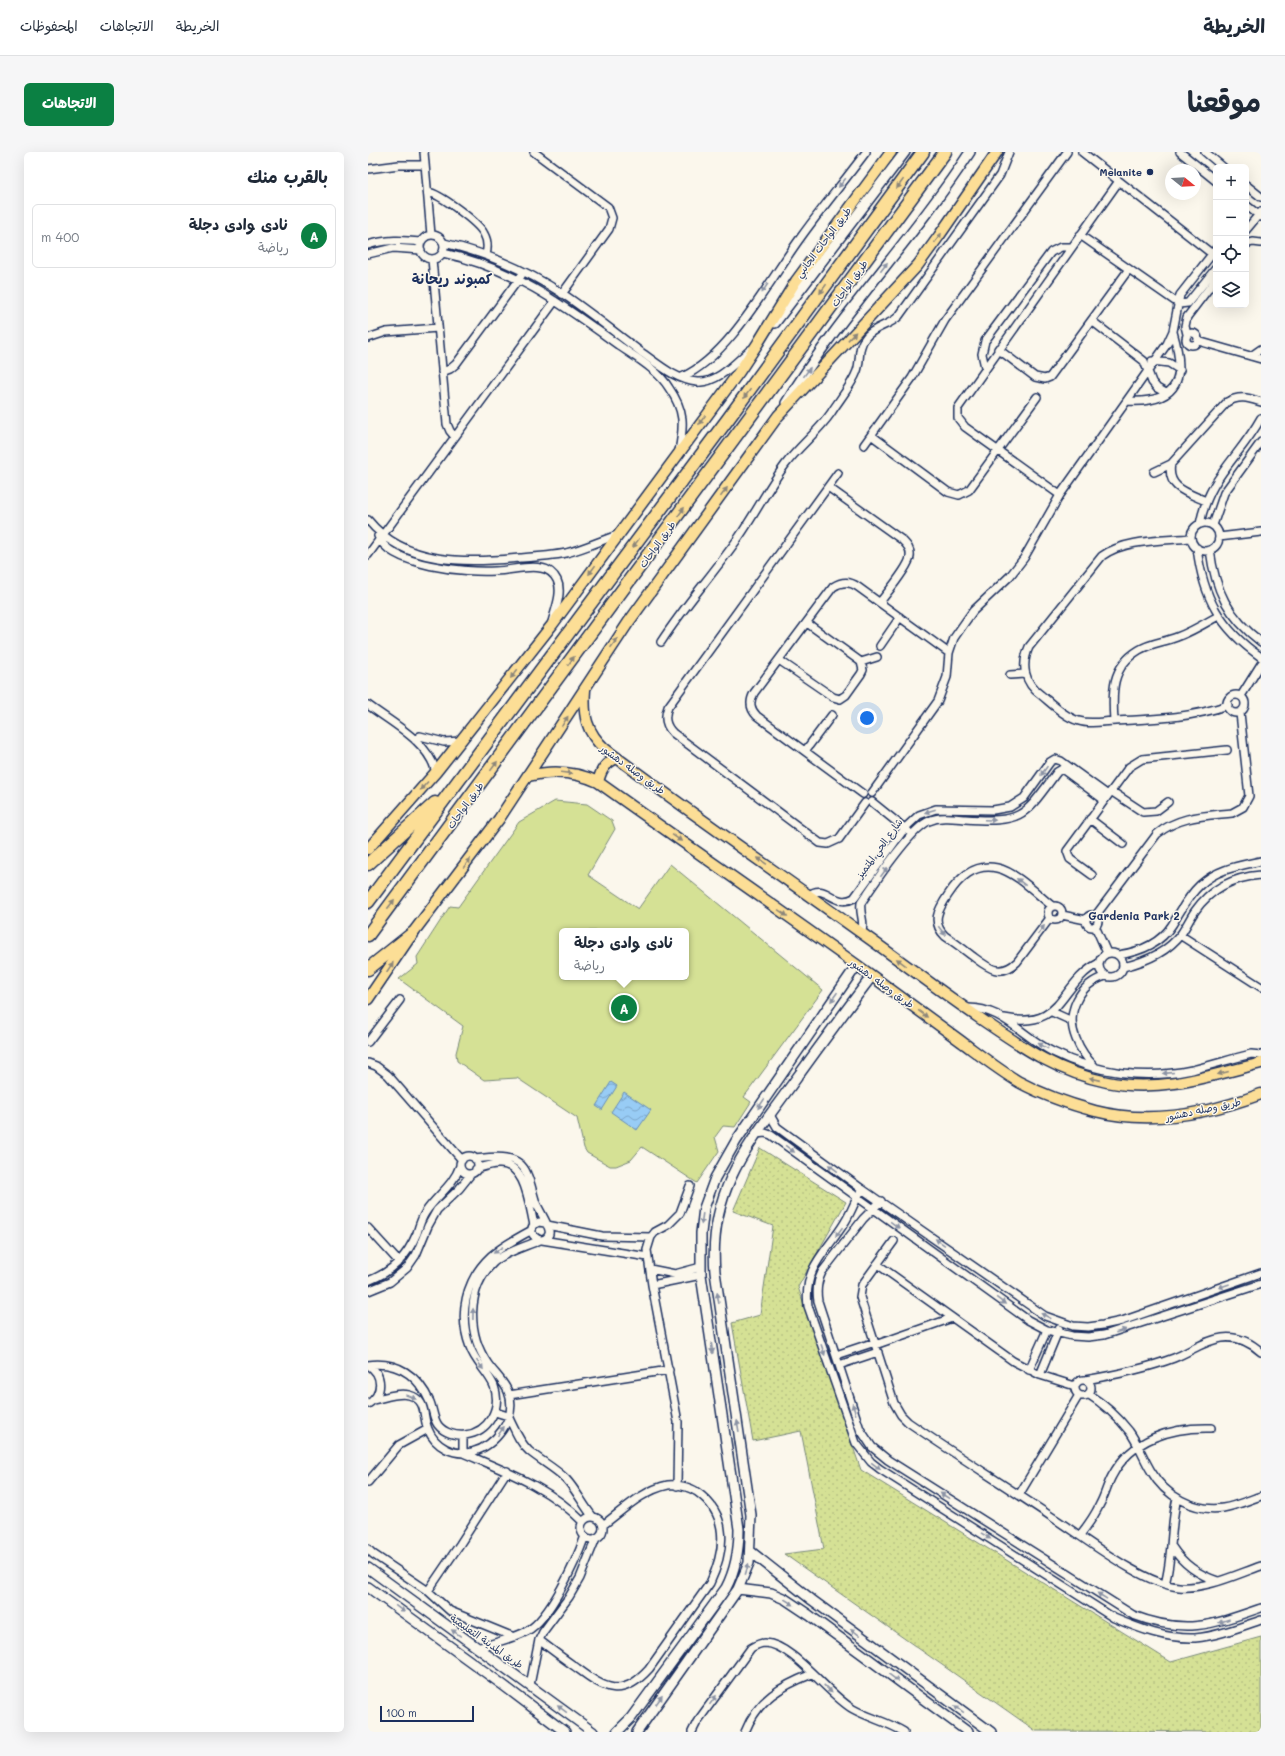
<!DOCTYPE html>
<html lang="ar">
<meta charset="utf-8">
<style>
:root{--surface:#fff;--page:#f6f6f7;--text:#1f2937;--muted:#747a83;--line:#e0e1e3;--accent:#0b8043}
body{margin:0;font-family:Mali,"Playpen Sans Arabic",sans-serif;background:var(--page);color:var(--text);direction:rtl}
.controls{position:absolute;right:12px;top:12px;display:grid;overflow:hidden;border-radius:6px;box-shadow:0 4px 16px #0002}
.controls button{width:36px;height:36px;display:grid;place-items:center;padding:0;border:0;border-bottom:1px solid var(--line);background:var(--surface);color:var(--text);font:20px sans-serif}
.compass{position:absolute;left:797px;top:12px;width:36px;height:36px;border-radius:50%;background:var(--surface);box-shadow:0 4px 16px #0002;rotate:108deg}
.scale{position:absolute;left:12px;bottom:10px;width:94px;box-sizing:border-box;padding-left:4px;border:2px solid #1b2f5e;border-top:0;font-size:11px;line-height:14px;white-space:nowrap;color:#1b2f5e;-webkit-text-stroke:3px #fbf7ec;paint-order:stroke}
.you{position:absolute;left:499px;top:566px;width:14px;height:14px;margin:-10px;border:3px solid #fff;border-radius:50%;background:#1a73e8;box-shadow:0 0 0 6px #1a73e833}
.badge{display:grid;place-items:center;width:26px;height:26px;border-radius:50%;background:var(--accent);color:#fff;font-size:13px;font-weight:700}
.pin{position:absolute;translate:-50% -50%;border:2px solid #fff;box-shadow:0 1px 4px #0006}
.popup{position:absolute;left:191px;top:776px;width:130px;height:52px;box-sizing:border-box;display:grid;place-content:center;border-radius:6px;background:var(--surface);filter:drop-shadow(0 1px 3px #0005);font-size:13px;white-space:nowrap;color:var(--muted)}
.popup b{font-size:15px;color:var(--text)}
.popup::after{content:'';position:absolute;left:50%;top:100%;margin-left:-8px;border:8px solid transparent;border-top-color:var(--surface)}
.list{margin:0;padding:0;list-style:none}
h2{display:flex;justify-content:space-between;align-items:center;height:52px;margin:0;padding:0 16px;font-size:17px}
h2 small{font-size:13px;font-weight:400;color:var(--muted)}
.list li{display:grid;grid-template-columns:26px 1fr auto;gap:12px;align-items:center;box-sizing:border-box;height:64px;margin:0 8px 8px;padding:0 8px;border:1px solid var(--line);border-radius:6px}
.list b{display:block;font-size:15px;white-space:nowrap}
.list p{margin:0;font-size:13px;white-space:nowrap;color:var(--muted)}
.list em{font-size:13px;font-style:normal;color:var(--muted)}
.icon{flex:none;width:22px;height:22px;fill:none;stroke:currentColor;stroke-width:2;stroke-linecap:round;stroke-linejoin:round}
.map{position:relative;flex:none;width:893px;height:1580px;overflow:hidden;direction:ltr;border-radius:6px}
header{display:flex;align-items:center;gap:24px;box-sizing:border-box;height:56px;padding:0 20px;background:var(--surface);border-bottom:1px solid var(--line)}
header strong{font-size:19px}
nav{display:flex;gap:22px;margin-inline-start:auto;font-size:14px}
.intro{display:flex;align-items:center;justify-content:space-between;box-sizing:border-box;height:96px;padding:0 24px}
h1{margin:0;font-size:28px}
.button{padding:10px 18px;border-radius:6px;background:var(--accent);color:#fff;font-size:14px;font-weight:700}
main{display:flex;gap:24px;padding:0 24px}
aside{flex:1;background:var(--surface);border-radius:6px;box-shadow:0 4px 16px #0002}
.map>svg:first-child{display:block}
</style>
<header>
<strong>الخريطة</strong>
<nav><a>الخريطة</a><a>الاتجاهات</a><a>المحفوظات</a></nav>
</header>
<div class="intro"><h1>موقعنا</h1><a class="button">الاتجاهات</a></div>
<main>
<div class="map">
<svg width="893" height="1580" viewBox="0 0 893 1580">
<defs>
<pattern id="grass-dots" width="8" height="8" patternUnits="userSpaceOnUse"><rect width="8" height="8" fill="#d5e195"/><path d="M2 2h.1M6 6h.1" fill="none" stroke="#b6c183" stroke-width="1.8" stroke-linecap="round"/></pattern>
<pattern id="water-waves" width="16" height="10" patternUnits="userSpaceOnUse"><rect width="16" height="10" fill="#98ccf5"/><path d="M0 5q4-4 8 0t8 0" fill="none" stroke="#7ba6ca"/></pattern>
</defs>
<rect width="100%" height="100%" fill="#fbf7ec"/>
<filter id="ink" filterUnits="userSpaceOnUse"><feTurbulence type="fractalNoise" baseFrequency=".025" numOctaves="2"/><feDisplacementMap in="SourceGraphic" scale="8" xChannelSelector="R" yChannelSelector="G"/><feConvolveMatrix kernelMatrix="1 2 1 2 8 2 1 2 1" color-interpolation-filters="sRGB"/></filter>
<g filter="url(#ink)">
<path fill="url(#grass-dots)" stroke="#78887a" d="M392 996 478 1050 430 1135 493 1318 803 1510 893 1485V1580L668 1579 416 1402 456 1397 433 1279 385 1289 364 1171 392 1163 405 1074 365 1059Z"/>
<path fill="#d5e195" stroke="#78887a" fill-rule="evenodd" d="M187 649 219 652 244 669 247 677 220 723 270 757 302 712 455 838 376 945 383 950 367 975 355 974 347 985 351 999 329 1031 274 995 263 1008 248 1014H242L219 1001 216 996 209 966 149 926 116 928 89 909 88 901 95 874 31 827 50 812 49 805 82 754 90 755 151 670ZM194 779H318V825H194Z"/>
<path fill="url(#water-waves)" stroke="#668db9" d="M243 930 249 934 234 958 228 954Z
M256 940 283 958 269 978 243 960Z"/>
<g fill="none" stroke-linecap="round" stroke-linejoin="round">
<defs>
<path id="street" d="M56 0 63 83
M166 0 240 55 244 66 241 77 194 142
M714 0 848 105
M812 0 848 29
M837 0 855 15
M0 17 31 13H57
M878 33 893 45
M60 40C72 42 111 71 116 82 120 89 120 95 118 103
M878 53 893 65
M878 78 893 60
M712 83 811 152 820 151 848 116
M52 95a12 12 0 1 1 24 0a12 12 0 1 1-24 0Z
M76 91C119 101 158 118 195 142 222 160 247 181 273 200 290 212 308 228 329 230 349 232 368 210 382 198
M878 92 885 90 893 91
M0 93C18 87 35 88 53 90
M75 101C146 116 195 153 253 195 269 206 291 219 301 236 317 259 316 273 311 299
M0 102 25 96 53 98
M64 107 79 272 82 279 87 285
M724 169 776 209 784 230 789 236 798 241
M818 187a6 6 0 1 1 12 0a6 6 0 1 1-12 0Z
M819 182 817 174 819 165 848 127
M0 186 18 180 70 176
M830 189 893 207
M630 197 667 225 677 227 682 225 761 117
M883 204 893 197
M784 209 801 211 812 218
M617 215 614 202 617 189 683 100 693 95H704
M74 220 82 217 88 212 153 124
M314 225C362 204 402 127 433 85 454 56 477 28 498 0
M759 249C813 252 818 224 805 180
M503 283 580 340 591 343 601 338 669 245
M496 293 544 226 577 168 699 0
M786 320 803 312
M470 321 300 555C296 565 297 573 305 581L452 691 460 692 471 687 497 651
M460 335 534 388C539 393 543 397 542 405 541 415 519 441 512 450
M692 343 597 275 590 266V256L751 29
M838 349C820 341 798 336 803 312L859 250C872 243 880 246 893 250
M0 368C37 414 100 411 152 406 167 405 183 404 198 401 215 397 232 389 249 383
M823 385a14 14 0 1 1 28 0a14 14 0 1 1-28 0Z
M832 372C841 324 871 306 893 266
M845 373 856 341 893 290
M10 384C22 414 99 421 127 419 142 419 159 413 173 416 180 417 186 422 189 428 195 440 187 458 184 470
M851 385 893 380
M823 386C795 389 757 387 734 404L661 495C653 513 656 531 673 543 684 552 697 565 711 569 723 573 736 569 748 569 786 567 823 566 860 553
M829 396C835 445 852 477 893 505
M842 398C847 438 860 465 893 490
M0 403 187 149
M293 490C317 453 346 421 371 385 387 362 400 336 417 313 431 294 450 280 463 261 471 248 484 233 489 219 493 208 489 195 498 185 507 174 521 174 531 164L632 23 641 0
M512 494 532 465
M411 508 465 545 472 547 478 543 493 522 495 518 493 510 439 471
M493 510 509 505
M642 523 657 522
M859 552a9 9 0 1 1 18 0a9 9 0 1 1-18 0Z
M873 544 893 512
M0 553C24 571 60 589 68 620
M746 569C744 540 743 515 771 498 782 491 796 490 809 485 823 480 836 472 850 464
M47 588 52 584 76 590 93 589
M437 599 464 563
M743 639 775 660 788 659 800 650
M504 641 570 549 579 525 581 501 586 486 595 473 605 459 642 424 656 406 692 343 799 192 805 179 812 143 848 97
M495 642 389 564C382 557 381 550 386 541L465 435C474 429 482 429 490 435L581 501
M504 650 540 679
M722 667 755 692
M724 723 702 707 699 699 761 615 774 607 859 598
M441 743C458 730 466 757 486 746L537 676 551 663 568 657 625 658 642 655 656 646 682 610 687 607 693 609 740 643
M680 761a7 7 0 1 1 14 0a7 7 0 1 1-14 0Z
M718 769a6 6 0 1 1 12 0a6 6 0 1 1-12 0Z
M694 763 718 768
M728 763 789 682C811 664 836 664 864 661L875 655 881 644 872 561
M682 766 649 810C631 827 618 814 603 803 594 796 586 790 577 784 563 770 570 758 580 743 591 726 606 711 629 716 648 720 669 742 684 754
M727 774 739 801
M493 781C498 771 491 762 493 751 506 732 542 677 561 669 572 664 585 666 597 667 655 671 656 665 689 620L694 617 736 648
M812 783 893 835
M731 813a12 12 0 1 1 24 0a12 12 0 1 1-24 0Z
M750 803C771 800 792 792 804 773 813 759 819 745 832 733 849 717 870 714 893 709
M755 815C776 810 799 801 813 782 818 775 822 766 827 759 843 736 867 725 893 723
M597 856C634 854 653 884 685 900 727 921 777 928 824 918 844 913 863 907 883 902L893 903
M684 860 704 869
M636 866C697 879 690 832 731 811
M0 890 32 848
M0 911 8 914 20 923 94 1008
M727 915C719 907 712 897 708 887 697 860 711 832 738 824
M402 963 409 975 494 1037 677 1164 705 1174 720 1175 735 1173 754 1169 893 1121
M388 982 397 981 403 983 660 1168 679 1178 704 1184 720 1185 736 1183 893 1132
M92 1013a9 9 0 1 1 18 0a9 9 0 1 1-18 0Z
M107 1007C125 1005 150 1000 159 1022 163 1031 165 1042 168 1051 171 1058 183 1076 181 1082 175 1098 152 1077 171 1070L177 1071
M108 1017C115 1015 123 1012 130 1012 158 1010 161 1053 166 1073
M494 1037C487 1048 484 1059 477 1070 459 1100 435 1114 440 1154L488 1291 503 1310 512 1317 746 1466C772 1477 798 1487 827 1486 850 1484 872 1475 893 1468
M513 1049 495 1067 454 1120C449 1130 448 1138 450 1149L492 1277 504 1295 520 1308 765 1463C817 1483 844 1473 893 1456
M179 1073 234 1084 283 1085
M0 1076 31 1110
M174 1088 280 1105
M526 1089 494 1133 492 1145 526 1251 533 1263 540 1270C588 1303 638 1334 687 1367 718 1387 775 1432 811 1435 839 1437 867 1423 893 1414
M509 1112 645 1209 672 1223 707 1234
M282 1117 307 1122 333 1115
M0 1129C24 1120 39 1105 49 1081 51 1074 53 1067 57 1061 68 1044 85 1034 92 1014
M284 1133 333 1123
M0 1139 22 1130 39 1116 48 1103 60 1074 69 1058 91 1037 103 1022
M507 1193 584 1166
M468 1203 507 1190
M0 1213C29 1209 50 1223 62 1250 65 1257 65 1266 70 1273 76 1281 88 1284 97 1283 121 1280 134 1256 126 1234 120 1220 107 1210 102 1195 90 1163 97 1128 123 1104 134 1094 151 1085 164 1078
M0 1213C15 1222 16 1242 0 1252
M471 1213 510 1200
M661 1218 679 1178
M672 1223 691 1177
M717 1228C747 1223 777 1217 806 1206 822 1200 837 1188 854 1186 869 1184 882 1190 893 1200
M707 1236a8 8 0 1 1 16 0a8 8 0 1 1-16 0Z
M720 1242C736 1252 749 1264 761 1279 770 1291 775 1306 783 1319 797 1344 826 1360 855 1356 868 1354 881 1348 893 1344
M141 1243 301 1218
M5 1248C16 1246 30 1240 41 1243 60 1248 54 1264 60 1277 67 1295 86 1304 104 1300 127 1294 149 1267 141 1242 137 1230 127 1222 120 1212 99 1182 98 1136 126 1110 139 1099 157 1095 172 1088
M127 1260 140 1264C146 1276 151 1290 161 1299 173 1309 187 1316 198 1327 209 1339 215 1353 225 1365
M95 1284V1301C139 1320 181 1335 215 1370
M0 1330 31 1293 60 1277
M309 1334 310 1270 284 1133 279 1098 283 1085 287 1080 300 1073 312 1061 322 1034
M651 1343 711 1243
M213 1376a11 11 0 1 1 22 0a11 11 0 1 1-22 0Z
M712 1383C720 1373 727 1363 732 1352 737 1343 739 1333 744 1324 764 1286 804 1275 843 1276
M804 1395C815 1412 830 1423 850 1429
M0 1397 5 1402 60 1439 82 1459 146 1485
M797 1432C805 1404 802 1375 809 1346
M60 1439 92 1392 139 1319
M171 1488C184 1498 196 1507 209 1516 237 1537 254 1547 281 1517L342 1431C357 1399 362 1363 329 1340 322 1335 309 1332 300 1333 275 1338 254 1359 235 1373
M109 1496C126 1491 144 1487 159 1479 182 1467 208 1409 217 1384
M162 1533 171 1488 175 1480 201 1445 212 1426 228 1386
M324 1580 329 1570 383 1496C388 1493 392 1491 397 1491 425 1492 460 1543 485 1557 501 1566 520 1570 536 1580
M377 1580C390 1547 413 1534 444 1522"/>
<path id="secondary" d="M407 171 537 0
M418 251C472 162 545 87 602 0
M382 1399 444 1448 623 1580
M0 1416 225 1580
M0 1435 135 1533 197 1580
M370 1437 403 1441 417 1447 441 1463 600 1580
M249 1580 263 1566 358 1436C368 1417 371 1399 371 1377L333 1123V1081L336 1056 347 1026 368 989 489 813
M269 1580 370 1437 381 1411 383 1363 347 1120C340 1039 380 993 425 931 451 895 477 859 504 824"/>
<path id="primary" d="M217 538C215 563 218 580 237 597 321 660 407 719 492 780 533 809 572 839 613 867 654 895 689 920 739 930 792 941 842 924 893 911
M160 624C184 618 207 619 230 630 321 695 413 758 504 824 534 846 564 868 594 890 613 904 631 918 651 930 675 943 701 952 727 959 782 973 840 962 893 942
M230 630C233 618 237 611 249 606
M0 697 68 620 184 473 371 220 390 191 428 129 523 0
M0 847 44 782 131 667 260 471 410 264 550 113 571 84 629 0"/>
<path id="highway" d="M0 712 67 651
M0 750 360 267 555 0
M0 783 577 0
M0 817 44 782"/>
</defs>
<use href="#street" stroke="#1b2f5e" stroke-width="10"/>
<use href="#secondary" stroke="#1b2f5e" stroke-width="12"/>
<use href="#primary" stroke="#1b2f5e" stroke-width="13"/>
<use href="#highway" stroke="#1b2f5e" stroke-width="15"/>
<use href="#street" stroke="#fbf7ec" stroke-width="7"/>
<use href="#secondary" stroke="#fbf7ec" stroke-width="9"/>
<use href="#primary" stroke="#fcde96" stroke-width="10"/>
<use href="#highway" stroke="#fcde96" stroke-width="12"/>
</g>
<defs><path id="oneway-solid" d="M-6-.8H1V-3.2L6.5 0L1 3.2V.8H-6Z"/></defs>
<g fill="#8b93a5">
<use href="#oneway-solid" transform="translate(474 31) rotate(129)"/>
<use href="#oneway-solid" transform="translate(516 115) rotate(-53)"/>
<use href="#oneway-solid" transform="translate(397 136) rotate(123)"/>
<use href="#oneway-solid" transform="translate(439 220) rotate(-54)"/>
<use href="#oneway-solid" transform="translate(676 619) rotate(125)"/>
<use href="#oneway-solid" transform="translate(562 659) rotate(163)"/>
<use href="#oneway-solid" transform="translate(622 668) rotate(2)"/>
<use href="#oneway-solid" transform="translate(516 720) rotate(-54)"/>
<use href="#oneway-solid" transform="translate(653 730) rotate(-142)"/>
<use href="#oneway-solid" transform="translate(673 778) rotate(-53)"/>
<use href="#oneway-solid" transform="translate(574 779) rotate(52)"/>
<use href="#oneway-solid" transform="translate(466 845) rotate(125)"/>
<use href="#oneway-solid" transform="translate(675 894) rotate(-151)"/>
<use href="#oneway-solid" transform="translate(800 921) rotate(175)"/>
<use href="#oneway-solid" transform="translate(393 952) rotate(124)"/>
<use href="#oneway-solid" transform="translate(422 997) rotate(36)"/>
<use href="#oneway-solid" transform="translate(465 1016) rotate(-144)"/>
<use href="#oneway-solid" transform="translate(334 1067) rotate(98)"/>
<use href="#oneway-solid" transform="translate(527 1073) rotate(36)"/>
<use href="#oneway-solid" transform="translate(471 1080) rotate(126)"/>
<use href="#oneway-solid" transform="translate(572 1090) rotate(-145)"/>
<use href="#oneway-solid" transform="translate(130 1098) rotate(145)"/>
<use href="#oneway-solid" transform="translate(856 1134) rotate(161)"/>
<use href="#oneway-solid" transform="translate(350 1146) rotate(-99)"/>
<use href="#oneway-solid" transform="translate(633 1149) rotate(36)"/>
<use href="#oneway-solid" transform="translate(105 1162) rotate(-89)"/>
<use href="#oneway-solid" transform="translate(678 1164) rotate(-152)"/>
<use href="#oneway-solid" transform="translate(753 1179) rotate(-18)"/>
<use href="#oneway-solid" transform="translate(344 1196) rotate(82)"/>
<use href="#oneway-solid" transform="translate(455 1198) rotate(71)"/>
<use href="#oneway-solid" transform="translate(112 1213) rotate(54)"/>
<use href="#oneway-solid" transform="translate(43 1245) rotate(22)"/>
<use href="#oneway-solid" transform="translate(486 1257) rotate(-108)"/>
<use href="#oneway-solid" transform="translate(370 1274) rotate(-99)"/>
<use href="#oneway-solid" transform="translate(133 1279) rotate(-55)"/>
<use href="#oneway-solid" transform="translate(508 1314) rotate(37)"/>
<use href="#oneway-solid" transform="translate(577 1344) rotate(-148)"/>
<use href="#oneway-solid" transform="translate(618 1384) rotate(32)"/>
<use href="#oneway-solid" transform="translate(379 1417) rotate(-73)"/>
<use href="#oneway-solid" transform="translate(734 1444) rotate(-148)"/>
<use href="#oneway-solid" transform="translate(421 1450) rotate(32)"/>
<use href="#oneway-solid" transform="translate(32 1457) rotate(36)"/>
<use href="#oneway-solid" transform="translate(856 1469) rotate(161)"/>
<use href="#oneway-solid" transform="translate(487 1480) rotate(-143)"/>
<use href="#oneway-solid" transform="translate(88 1481) rotate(-145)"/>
<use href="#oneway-solid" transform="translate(526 1526) rotate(36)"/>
<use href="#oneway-solid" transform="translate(460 1537) rotate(44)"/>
<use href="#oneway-solid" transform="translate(291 1548) rotate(-55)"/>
<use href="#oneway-solid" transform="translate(345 1548) rotate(-54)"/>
<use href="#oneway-solid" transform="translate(194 1557) rotate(-144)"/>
<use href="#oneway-solid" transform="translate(591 1557) rotate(-144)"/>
</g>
<g fill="#8c867a">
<use href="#oneway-solid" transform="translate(532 32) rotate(126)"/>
<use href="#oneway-solid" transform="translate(570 86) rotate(-54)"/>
<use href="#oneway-solid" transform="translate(455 137) rotate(126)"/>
<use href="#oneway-solid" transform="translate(484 184) rotate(-47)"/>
<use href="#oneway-solid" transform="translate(379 242) rotate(126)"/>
<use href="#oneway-solid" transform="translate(334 268) rotate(126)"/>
<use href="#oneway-solid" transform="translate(356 340) rotate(-54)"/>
<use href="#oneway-solid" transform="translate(313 360) rotate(-54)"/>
<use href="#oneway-solid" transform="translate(268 391) rotate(126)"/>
<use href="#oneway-solid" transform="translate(224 418) rotate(126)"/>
<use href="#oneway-solid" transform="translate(246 491) rotate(-55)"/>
<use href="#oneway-solid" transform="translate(203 509) rotate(-54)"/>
<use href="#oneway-solid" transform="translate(146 522) rotate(128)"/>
<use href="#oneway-solid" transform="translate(197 569) rotate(-58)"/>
<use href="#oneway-solid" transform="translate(126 614) rotate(-54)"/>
<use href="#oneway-solid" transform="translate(199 621) rotate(7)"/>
<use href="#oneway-solid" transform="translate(56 634) rotate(132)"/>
<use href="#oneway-solid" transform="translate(309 686) rotate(35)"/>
<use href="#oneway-solid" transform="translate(394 709) rotate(-145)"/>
<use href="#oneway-solid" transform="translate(99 711) rotate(-53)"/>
<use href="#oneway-solid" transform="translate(23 752) rotate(-53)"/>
<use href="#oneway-solid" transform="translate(415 761) rotate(35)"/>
<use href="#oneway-solid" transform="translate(533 810) rotate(-144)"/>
<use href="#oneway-solid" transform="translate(22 815) rotate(-56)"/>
<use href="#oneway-solid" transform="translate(555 862) rotate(36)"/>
<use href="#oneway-solid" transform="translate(855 921) rotate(165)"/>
<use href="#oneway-solid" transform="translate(727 927) rotate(-167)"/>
</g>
</g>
<circle fill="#1b2f5e" stroke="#fbf7ec" stroke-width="1.5" cx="782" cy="20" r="4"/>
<g text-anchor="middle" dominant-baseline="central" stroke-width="3" stroke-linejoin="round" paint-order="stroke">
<g font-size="10" font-weight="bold" fill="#1b2f5e" stroke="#fbf7ec" text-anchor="end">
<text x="774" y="20">Melanite</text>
</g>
<g font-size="10" fill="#1b2f5e" stroke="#fbf7ec">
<text transform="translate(455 90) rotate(-53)">طريق الواحات الجانبي</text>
<text transform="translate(481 131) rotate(-54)">طريق الواحات</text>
<text transform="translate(289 392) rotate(-54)">طريق الواحات</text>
<text transform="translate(265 617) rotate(36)">طريق وصله دهشور</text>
<text transform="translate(97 653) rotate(-54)">طريق الواحات</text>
<text transform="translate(511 696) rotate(-54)">شارع الحي المتميز</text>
<text transform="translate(514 831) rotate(36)">طريق وصله دهشور</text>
<text transform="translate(835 957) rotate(-12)">طريق وصله دهشور</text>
<text transform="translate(119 1489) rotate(35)">طريق المدينة التعليمية</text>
</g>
<g font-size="11" font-weight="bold" fill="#1b2f5e" stroke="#fbf7ec">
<text x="766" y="763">Gardenia Park 2</text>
</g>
<g font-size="14" font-weight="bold" fill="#1b2f5e" stroke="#fbf7ec">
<text x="84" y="126">كمبوند ريحانة</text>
</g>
</g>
</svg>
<div class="controls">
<button>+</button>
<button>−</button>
<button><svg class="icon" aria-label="locate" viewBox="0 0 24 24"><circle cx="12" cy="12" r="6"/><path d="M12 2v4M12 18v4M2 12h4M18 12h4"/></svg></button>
<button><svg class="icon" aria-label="layers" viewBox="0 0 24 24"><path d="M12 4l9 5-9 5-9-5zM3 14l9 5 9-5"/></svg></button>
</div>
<svg class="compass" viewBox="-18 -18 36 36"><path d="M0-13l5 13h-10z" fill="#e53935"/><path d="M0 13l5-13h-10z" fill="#747a83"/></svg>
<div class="scale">100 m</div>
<div class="you"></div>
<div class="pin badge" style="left:256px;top:856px">A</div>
<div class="popup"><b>نادى وادى دجلة</b>رياضة</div>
</div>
<aside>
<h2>بالقرب منك<small></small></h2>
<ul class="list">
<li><span class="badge">A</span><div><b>نادى وادى دجلة</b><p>رياضة</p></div><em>400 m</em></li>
</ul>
</aside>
</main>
